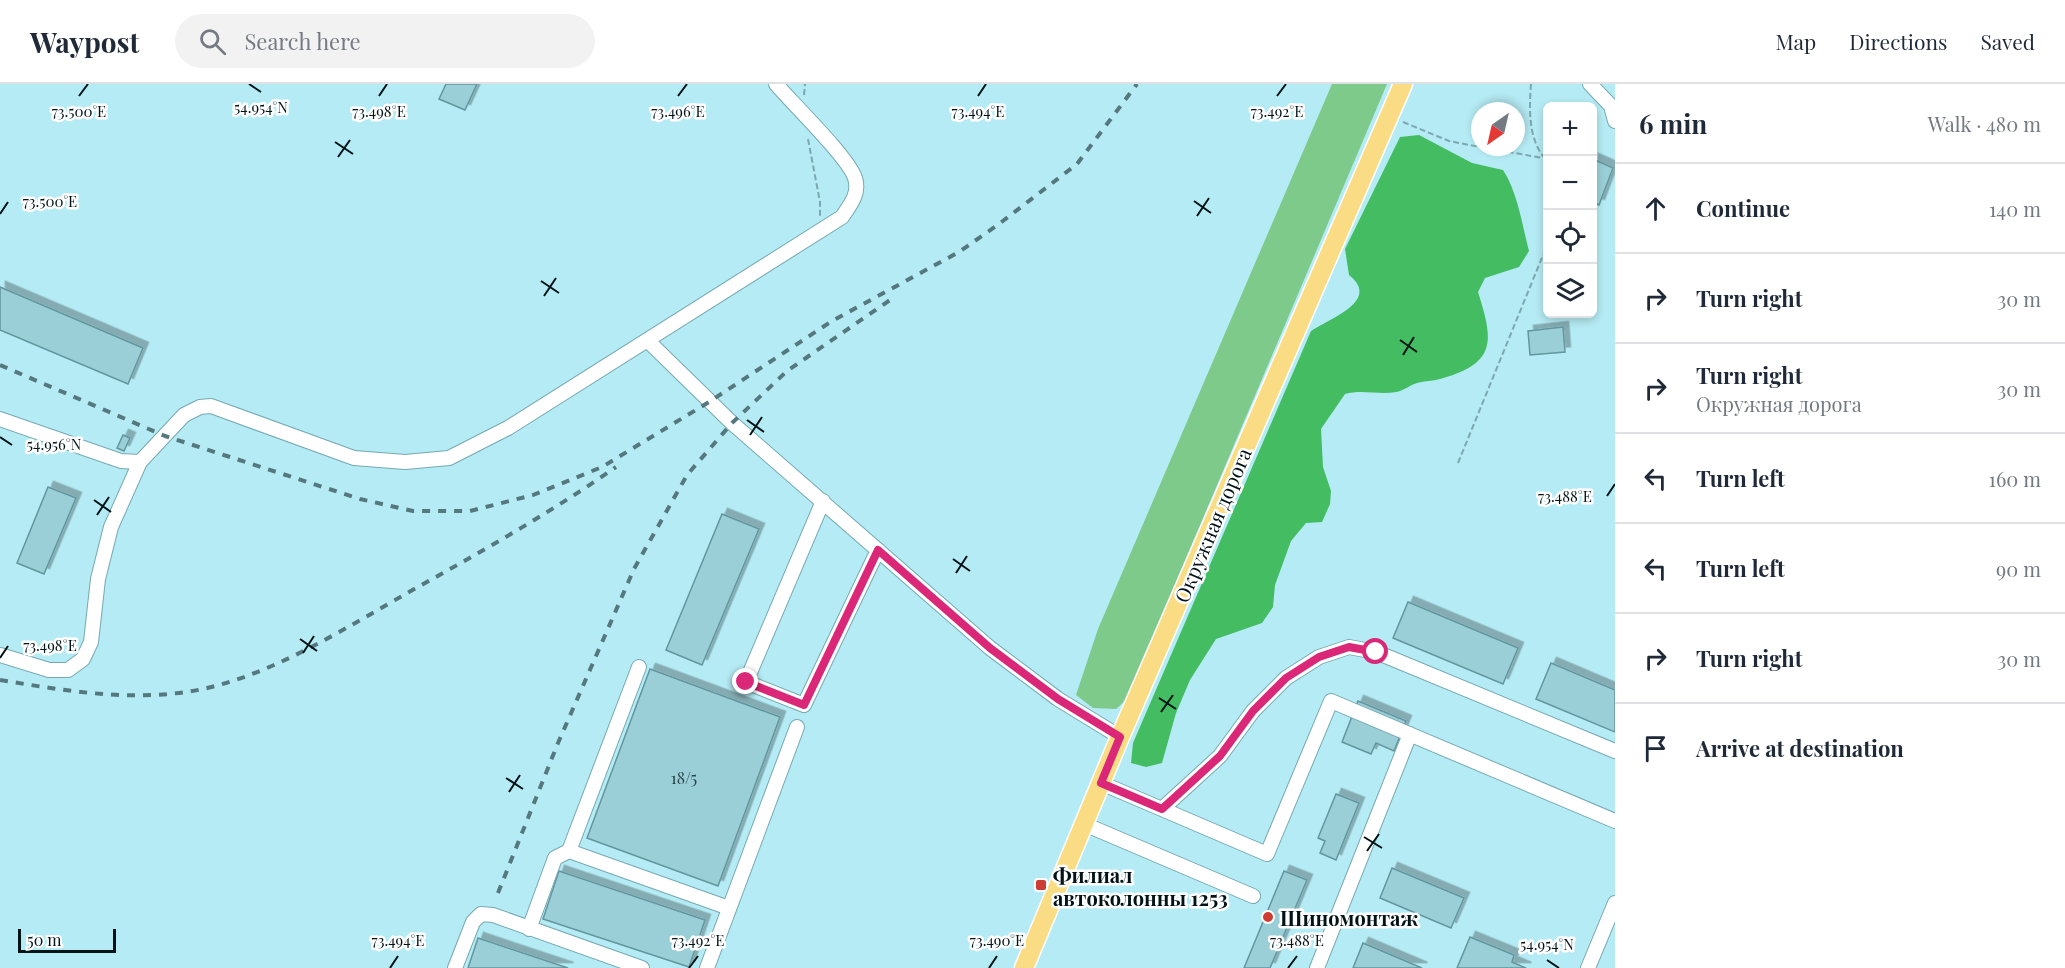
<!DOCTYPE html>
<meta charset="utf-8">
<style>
:root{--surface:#fff;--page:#f2f2f3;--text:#1f2937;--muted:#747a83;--line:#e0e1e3}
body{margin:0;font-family:"Playfair Display",serif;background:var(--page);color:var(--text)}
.controls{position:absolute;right:18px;top:18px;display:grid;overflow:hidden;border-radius:9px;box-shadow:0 3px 9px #0003}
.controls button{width:54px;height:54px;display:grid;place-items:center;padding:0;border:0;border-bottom:2px solid var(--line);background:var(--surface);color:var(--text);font:30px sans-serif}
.compass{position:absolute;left:1471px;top:18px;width:54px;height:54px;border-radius:50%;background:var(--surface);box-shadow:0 3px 9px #0003;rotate:214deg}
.scale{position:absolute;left:18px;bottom:15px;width:98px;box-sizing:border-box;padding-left:6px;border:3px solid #011317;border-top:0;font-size:16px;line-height:21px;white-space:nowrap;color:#011317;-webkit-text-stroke:4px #fff;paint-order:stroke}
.stop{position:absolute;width:18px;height:18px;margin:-14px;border:4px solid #db2777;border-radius:50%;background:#fff}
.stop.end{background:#db2777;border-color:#fff;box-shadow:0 2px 6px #0008}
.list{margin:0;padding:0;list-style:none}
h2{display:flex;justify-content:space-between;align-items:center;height:78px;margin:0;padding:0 24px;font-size:26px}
h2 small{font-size:20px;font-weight:400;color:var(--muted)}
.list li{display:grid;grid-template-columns:39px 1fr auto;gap:18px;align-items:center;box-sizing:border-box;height:90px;padding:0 24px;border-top:2px solid var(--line)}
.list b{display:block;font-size:22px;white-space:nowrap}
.list p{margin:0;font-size:20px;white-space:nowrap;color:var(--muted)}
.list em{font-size:20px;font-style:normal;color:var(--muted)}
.icon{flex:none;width:33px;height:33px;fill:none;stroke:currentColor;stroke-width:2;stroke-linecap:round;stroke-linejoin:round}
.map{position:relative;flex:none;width:1615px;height:884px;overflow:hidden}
header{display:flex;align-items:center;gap:36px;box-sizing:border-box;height:84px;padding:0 30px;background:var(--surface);border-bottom:2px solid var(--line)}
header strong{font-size:28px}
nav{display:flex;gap:33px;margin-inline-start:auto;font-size:21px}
.search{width:420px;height:54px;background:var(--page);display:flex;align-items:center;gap:15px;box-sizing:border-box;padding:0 21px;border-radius:33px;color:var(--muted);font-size:22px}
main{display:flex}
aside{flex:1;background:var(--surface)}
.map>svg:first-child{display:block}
</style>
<header>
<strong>Waypost</strong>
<div class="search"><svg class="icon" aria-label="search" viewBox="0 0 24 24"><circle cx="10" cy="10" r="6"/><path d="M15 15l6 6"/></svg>Search here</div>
<nav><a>Map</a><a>Directions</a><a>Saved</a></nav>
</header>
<main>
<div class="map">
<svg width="1615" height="884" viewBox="0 0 1615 884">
<defs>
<filter id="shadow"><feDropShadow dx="5.5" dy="-5.5" stdDeviation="0" flood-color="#0004"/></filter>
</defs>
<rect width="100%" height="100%" fill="#b5ebf4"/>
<path fill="#7eca8b" d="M1332 0H1387L1126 616 1116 625 1093 624 1076 611 1098 545Z"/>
<path fill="#43bc62" d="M1419 51 1472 79 1503 86C1518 109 1522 141 1529 167L1519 183 1485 194 1478 208C1493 256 1498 279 1440 295 1433 297 1424 297 1417 299 1410 301 1403 307 1396 308 1378 311 1362 305 1345 310L1321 345 1323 383 1331 407 1330 420 1322 438 1306 439 1291 457 1275 501 1273 523 1262 539 1216 555 1190 596 1176 629 1162 679 1146 683 1131 679 1133 659 1311 247C1328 235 1382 217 1349 191L1345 165 1400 53Z"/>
<path fill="#9bcfd8" stroke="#63969e" stroke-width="1.5" filter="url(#shadow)" d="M446 0H477L465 26 439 15Z
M1593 75 1613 84 1599 121 1592 118Z
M0 203 143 264 128 300 0 246Z
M1563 243 1565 268 1530 271 1528 247Z
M123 351 130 354 124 367 117 364Z
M48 403 76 414 44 490 17 479Z
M722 430 759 445 702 581 666 566Z
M1408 518 1518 564 1503 600 1393 554Z
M1551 579 1615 606V648L1536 615Z
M650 585 780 633 718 802 587 754Z
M1358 617 1406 637 1394 667 1376 659 1371 670 1342 658Z
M1336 710 1359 719 1336 776 1320 769 1325 757 1318 754Z
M1392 784 1464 814 1451 844 1380 814Z
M559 787 705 836 689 883 543 835Z
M1284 787 1307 796 1270 884H1244Z
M1470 853 1514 871 1512 878 1526 884H1457Z
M478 854 568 884H468Z
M1363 859 1422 884H1353Z"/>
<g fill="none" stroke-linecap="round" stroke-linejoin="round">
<defs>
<path id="minor" d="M1590 0 1611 22 1615 37
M648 257 732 339 990 564 1058 615 1120 653
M0 335 121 377 140 378
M823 417 746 598 804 621 878 466
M0 571 49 586H68L83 575 91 558 98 495 111 443 140 378 184 331 200 323 211 322 354 374 405 378 449 374 508 344 842 133C850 121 860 110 855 94 848 73 793 20 776 0
M639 583 569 767 729 824
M1101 699 1267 770 1331 617 1615 737
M1162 725 1220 672 1253 627 1286 594 1319 573 1349 563 1376 568 1615 667
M1084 740 1253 812
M529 845 555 774 569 767
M455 884 473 838 481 830 493 831 642 884
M707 884 797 643
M1317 884 1410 650
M1588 884 1615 819"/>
<path id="major" d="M1024 884 1120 653 1403 0"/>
</defs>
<use href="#minor" stroke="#76a9b2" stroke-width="16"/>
<use href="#major" stroke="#fff" stroke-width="21"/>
<path stroke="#7da8b0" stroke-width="2" stroke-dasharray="6 3" stroke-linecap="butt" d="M1531 0C1529 27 1528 58 1548 78
M804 11 805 0
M1403 38 1449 57 1480 63
M808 55 820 118V132
M1481 63 1543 74
M1458 379 1548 159"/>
<use href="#minor" stroke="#fff" stroke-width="14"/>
<use href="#major" stroke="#fadc84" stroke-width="18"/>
<path stroke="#55777e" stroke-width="4" stroke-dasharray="8 8" stroke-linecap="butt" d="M0 281 165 352 360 415 413 427H470L533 411 602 383 709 318 832 237 959 168 999 140 1077 80 1137 0
M0 596C61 606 123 617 186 608 263 597 342 546 409 508 479 469 550 429 616 383
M498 809 558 659 634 485 687 391 732 339 787 287 890 216"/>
</g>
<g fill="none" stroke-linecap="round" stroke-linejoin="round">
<path stroke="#db2777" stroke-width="8" d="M746 598 804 621 878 466 990 564 1058 615 1120 653 1101 699 1162 725 1220 672 1253 627 1286 594 1319 573 1349 563 1376 568"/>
</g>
<path fill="none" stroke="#011317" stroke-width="2" d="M249 0 261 8M79 12 88 0M379 12 387 0M678 12 687 0M978 12 986 0M1277 12 1286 0M335 58 353 70M338 73 350 56M1194 117 1211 129M0 130 8 118M1197 132 1209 114M541 197 559 209M544 212 556 194M1400 256 1417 268M1403 271 1414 253M747 336 764 348M750 351 762 333M0 353 12 361M1607 412 1615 400M94 416 111 428M97 431 109 413M953 475 970 487M956 489 967 472M300 555 317 567M303 569 314 552M0 574 8 562M1159 614 1176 625M1161 628 1173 611M506 694 523 705M509 708 520 691M1364 753 1382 764M1367 767 1379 750M1547 876 1559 884M390 884 398 872M689 884 698 872M989 884 997 872M1288 884 1297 872"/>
<g fill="#cc3e33" stroke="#fff" stroke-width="2">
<rect x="1035" y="795" width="12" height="12" rx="3"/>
<circle cx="1268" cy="833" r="6"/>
</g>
<g text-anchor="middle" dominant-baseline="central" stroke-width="5" stroke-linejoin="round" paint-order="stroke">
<g font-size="16" fill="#284247">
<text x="684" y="693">18/5</text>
</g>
<g font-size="20" fill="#011317" stroke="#fff">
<text transform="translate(1212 441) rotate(-67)">Окружная дорога</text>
</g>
<g font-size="20" font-weight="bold" fill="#011317" stroke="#fff" text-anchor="start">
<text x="1053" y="790">Филиал<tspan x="1053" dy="23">автоколонны 1253</tspan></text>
<text x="1280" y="833">Шиномонтаж</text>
</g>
</g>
<g font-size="15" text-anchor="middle" fill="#011317" stroke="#fff" stroke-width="5" stroke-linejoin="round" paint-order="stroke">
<text x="261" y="29">54.954°N</text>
<text x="79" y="33">73.500°E</text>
<text x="379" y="33">73.498°E</text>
<text x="678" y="33">73.496°E</text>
<text x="978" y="33">73.494°E</text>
<text x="1277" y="33">73.492°E</text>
<text x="50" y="123">73.500°E</text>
<text x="54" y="366">54.956°N</text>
<text x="1565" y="418">73.488°E</text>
<text x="50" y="567">73.498°E</text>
<text x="398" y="862">73.494°E</text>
<text x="698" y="862">73.492°E</text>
<text x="997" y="862">73.490°E</text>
<text x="1297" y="862">73.488°E</text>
<text x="1547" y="866">54.954°N</text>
</g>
</svg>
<div class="controls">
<button>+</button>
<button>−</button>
<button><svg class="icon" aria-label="locate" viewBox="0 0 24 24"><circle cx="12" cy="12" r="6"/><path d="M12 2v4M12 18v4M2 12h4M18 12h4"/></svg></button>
<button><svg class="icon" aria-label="layers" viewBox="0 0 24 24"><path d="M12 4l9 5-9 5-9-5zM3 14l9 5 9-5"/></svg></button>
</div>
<svg class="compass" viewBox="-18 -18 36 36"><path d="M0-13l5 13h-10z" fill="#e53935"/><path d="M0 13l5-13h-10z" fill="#747a83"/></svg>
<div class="scale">50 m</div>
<div class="stop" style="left:1376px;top:568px"></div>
<div class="stop end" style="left:746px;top:598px"></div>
</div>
<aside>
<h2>6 min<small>Walk · 480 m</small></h2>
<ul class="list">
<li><svg class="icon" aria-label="ahead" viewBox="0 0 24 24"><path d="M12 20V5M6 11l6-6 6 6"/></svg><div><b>Continue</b></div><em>140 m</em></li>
<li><svg class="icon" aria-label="right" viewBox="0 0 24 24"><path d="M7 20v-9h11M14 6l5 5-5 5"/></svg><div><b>Turn right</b></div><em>30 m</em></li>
<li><svg class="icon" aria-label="right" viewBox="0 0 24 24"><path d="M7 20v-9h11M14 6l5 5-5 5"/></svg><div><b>Turn right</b><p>Окружная дорога</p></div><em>30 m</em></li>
<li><svg class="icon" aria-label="left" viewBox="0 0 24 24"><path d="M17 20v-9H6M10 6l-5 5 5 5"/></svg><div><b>Turn left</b></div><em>160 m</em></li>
<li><svg class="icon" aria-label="left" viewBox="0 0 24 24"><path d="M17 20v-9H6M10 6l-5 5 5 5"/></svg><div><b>Turn left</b></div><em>90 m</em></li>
<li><svg class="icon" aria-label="right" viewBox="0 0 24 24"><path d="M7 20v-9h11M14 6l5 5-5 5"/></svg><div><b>Turn right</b></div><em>30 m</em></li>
<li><svg class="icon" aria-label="arrive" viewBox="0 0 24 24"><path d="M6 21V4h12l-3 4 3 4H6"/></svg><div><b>Arrive at destination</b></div></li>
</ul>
</aside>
</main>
